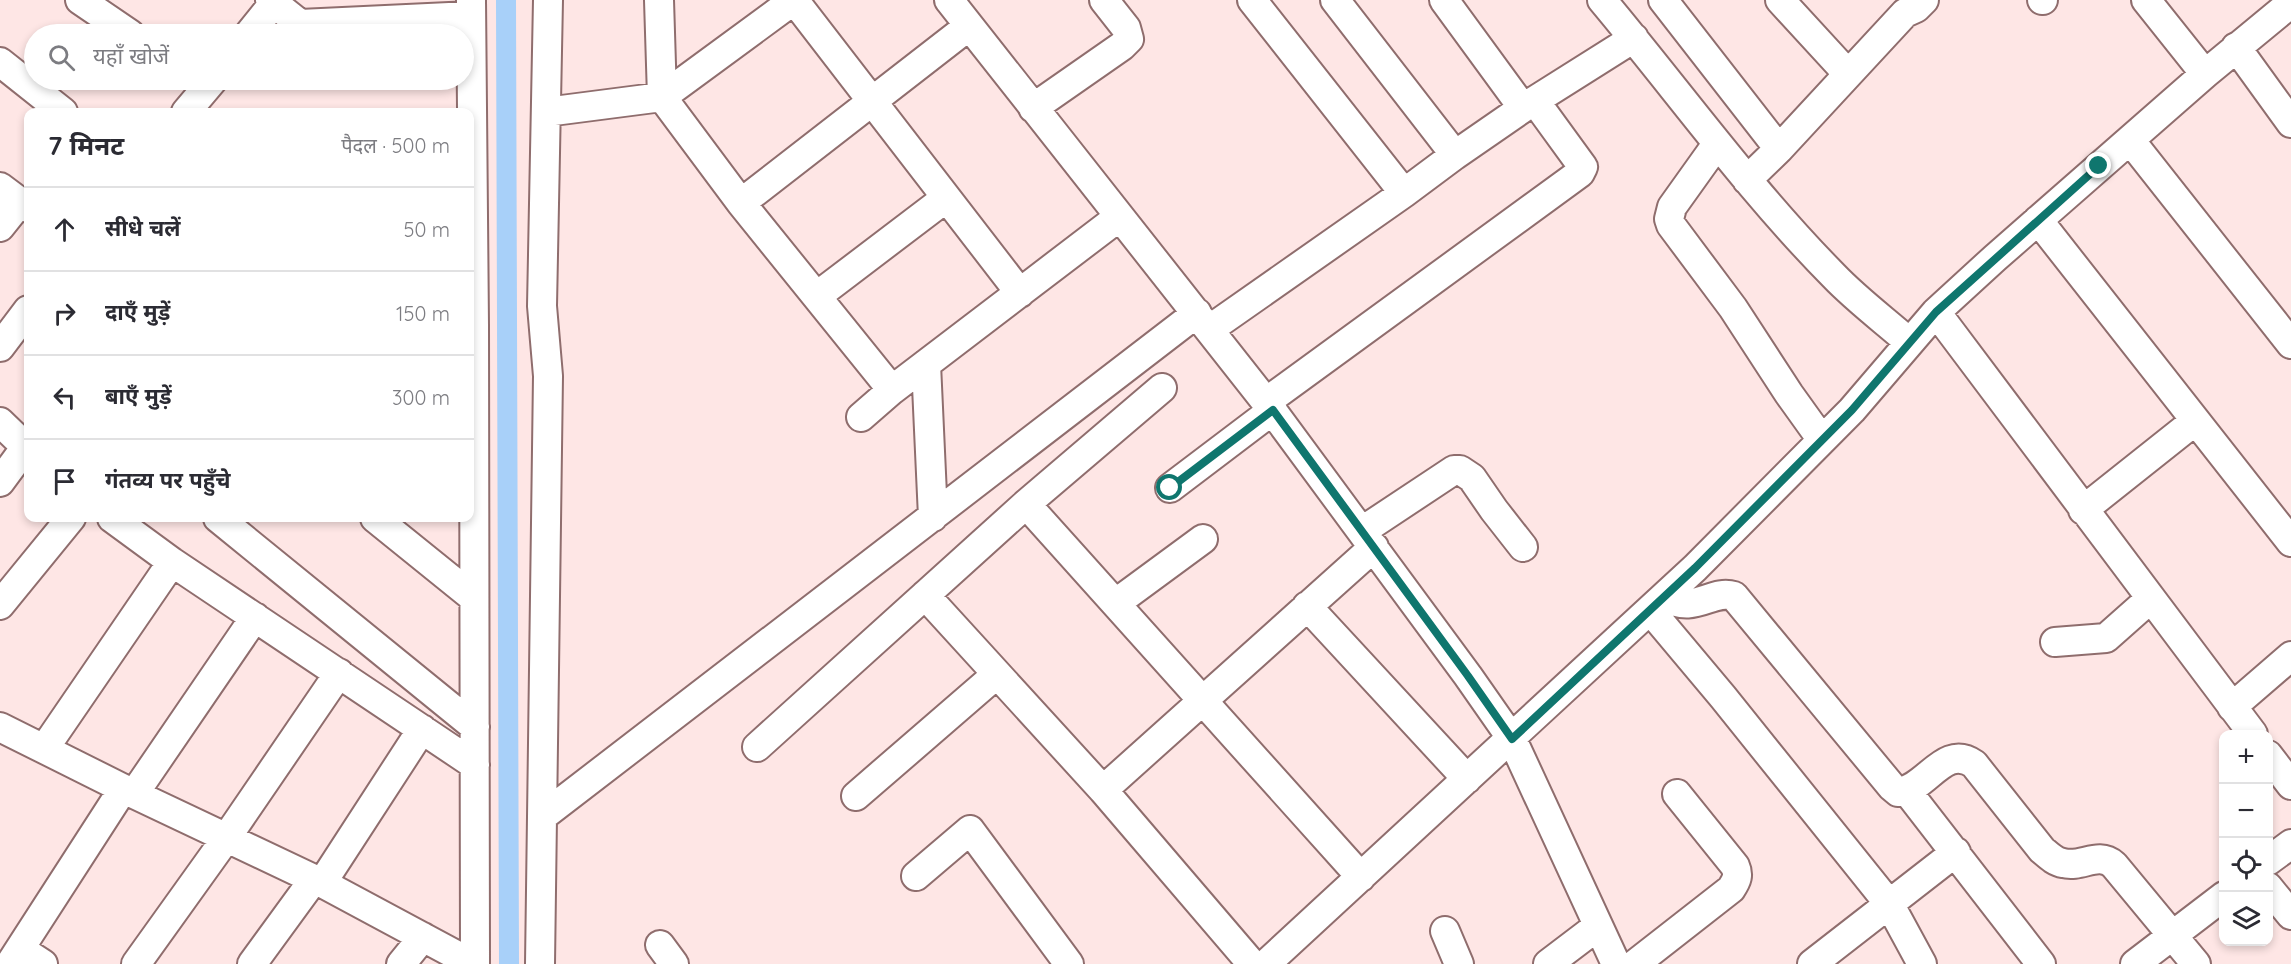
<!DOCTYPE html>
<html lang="hi">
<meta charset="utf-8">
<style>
:root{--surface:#fff;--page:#f2f2f3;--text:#2b2b33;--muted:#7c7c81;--line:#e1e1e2}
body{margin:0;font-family:Quicksand,"Noto Sans Devanagari",sans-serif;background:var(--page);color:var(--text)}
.controls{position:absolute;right:18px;bottom:18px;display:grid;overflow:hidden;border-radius:12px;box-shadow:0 3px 9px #0003}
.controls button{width:54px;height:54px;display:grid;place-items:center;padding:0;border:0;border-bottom:2px solid var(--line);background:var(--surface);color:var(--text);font:30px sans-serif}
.stop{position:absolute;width:18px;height:18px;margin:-14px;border:4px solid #0f766e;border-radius:50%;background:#fff}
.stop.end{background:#0f766e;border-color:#fff;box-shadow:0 2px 6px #0008}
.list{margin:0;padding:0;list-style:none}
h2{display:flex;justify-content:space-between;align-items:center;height:78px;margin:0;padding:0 24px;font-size:26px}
h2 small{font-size:20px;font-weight:400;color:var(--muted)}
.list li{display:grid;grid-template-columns:39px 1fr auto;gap:18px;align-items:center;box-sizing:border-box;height:84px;padding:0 24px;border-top:2px solid var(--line)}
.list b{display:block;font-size:22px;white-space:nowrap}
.list em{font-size:20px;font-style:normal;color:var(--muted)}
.icon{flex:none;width:33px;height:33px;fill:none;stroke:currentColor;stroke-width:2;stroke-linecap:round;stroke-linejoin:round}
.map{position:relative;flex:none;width:2291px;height:964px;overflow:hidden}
.search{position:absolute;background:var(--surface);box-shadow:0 3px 9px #0003;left:24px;top:24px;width:450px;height:66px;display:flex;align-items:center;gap:15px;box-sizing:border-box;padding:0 21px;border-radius:33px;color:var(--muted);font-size:22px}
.panel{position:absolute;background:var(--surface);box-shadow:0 3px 9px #0003;left:24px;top:108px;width:450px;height:414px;border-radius:12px}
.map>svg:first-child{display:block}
</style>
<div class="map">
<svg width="2291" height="964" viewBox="0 0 2291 964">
<rect width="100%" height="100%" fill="#fee6e5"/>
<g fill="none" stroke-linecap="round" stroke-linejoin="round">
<path stroke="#a8d0f9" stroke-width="20" d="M506 0 509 964"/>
<defs>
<path id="minor" d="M80 0 130 34
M270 0 300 24 471 16
M471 0 474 325 475 964
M949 0 1266 402 1468 676 1512 739 1616 964
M1252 0 1404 193
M1335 0 1455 155
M1444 0 1523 108
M1602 0C1679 92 1749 190 1834 276 1857 300 1884 320 1909 342
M1663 0 1779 149
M1780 0 1848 74
M2042 0H2043
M2146 0 2205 74
M249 34 274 3
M2236 47 2291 123
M0 62 63 112
M1033 108 1122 46 1129 39 1126 28 1104 0
M186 112 213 80
M546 112 662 97 659 0
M2130 140 2291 344
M1717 144 1672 207 1669 219 1671 225 1733 308 1789 394 1822 440
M1747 180 1779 149 1905 13 1916 8 1924 0
M0 187 28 208
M741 203 969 26
M2038 220 2291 542
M0 227 20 202
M817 296 946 198
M1936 312 2253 734
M1210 329 1404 193 1455 155 1523 108 1634 38
M0 347 28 310
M926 364 933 517
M892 390 741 203 662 97 794 0 1020 293
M1266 402 1580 173 1583 167 1535 101
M861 417 892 390 1119 217
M0 422 28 449
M0 482 28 444
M1170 488 1273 410
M1026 504 1361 877
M2083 510 2195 421
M112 518 172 562 475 765
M218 518 475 727
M375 518 474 598
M1362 531 1454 470H1460L1472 478 1494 510 1523 547
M925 595 1103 790 1252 964
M1664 597C1696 615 1711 589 1734 596L1892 787 1898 792C1927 789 1944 743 1974 764L2042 850C2048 855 2055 862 2063 863 2082 868 2098 851 2114 865L2196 964
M1116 603 1203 539
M0 605 71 518
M1307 606 1467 779
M1650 610 1723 697 1890 905 1922 964
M2055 642 2106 638 2150 599
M2232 707 2291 656
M0 727 134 794 322 883 473 964
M757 747 1026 504 1162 388
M44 749 172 562
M2268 755 2291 785
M1103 790 1374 547
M1907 791 2041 964
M134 794 255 617
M856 796 997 674
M543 816 1197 313
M2268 861 2291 844
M916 876 970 830 1069 964
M322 883 422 729
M2268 887 2291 915
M1445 931 1459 964
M660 945 674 964
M20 949 43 964
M10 964 123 789
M136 964 227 837 339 673
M252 964 314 879
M401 964 423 937
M540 964 548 376 542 306 548 0
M1266 964 1695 568 1852 410 1936 312 1995 258 2205 74 2291 3
M1548 964 1598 926
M1635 964 1731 889C1737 880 1739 875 1735 866L1677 794
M1812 964 1956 852
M2135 964 2224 896"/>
</defs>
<use href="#minor" stroke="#8f6d6d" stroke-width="32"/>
<use href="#minor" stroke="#fff" stroke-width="28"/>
</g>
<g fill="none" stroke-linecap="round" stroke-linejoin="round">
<path stroke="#0f766e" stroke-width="8" d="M1170 488 1273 410 1468 676 1512 739 1695 568 1852 410 1936 312 2099 166"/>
</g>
</svg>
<div class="controls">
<button>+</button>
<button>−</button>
<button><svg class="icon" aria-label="locate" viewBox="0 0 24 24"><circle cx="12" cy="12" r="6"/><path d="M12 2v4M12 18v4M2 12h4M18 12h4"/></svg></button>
<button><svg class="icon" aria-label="layers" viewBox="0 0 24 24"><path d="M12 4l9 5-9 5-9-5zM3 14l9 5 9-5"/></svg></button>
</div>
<div class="stop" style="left:1170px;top:488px"></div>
<div class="stop end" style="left:2099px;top:166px"></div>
<div class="search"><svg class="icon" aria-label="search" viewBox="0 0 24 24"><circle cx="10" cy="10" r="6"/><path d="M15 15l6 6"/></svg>यहाँ खोजें</div>
<section class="panel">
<h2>7 मिनट<small>पैदल · 500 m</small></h2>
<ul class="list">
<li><svg class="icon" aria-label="ahead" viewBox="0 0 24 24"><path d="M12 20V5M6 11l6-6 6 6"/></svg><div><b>सीधे चलें</b></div><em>50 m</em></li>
<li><svg class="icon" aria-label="right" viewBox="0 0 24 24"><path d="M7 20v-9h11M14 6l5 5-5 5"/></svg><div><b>दाएँ मुड़ें</b></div><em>150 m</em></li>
<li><svg class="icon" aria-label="left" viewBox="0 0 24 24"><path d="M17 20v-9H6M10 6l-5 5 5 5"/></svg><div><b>बाएँ मुड़ें</b></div><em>300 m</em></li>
<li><svg class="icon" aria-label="arrive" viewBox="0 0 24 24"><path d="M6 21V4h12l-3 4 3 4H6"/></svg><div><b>गंतव्य पर पहुँचे</b></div></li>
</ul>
</section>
</div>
